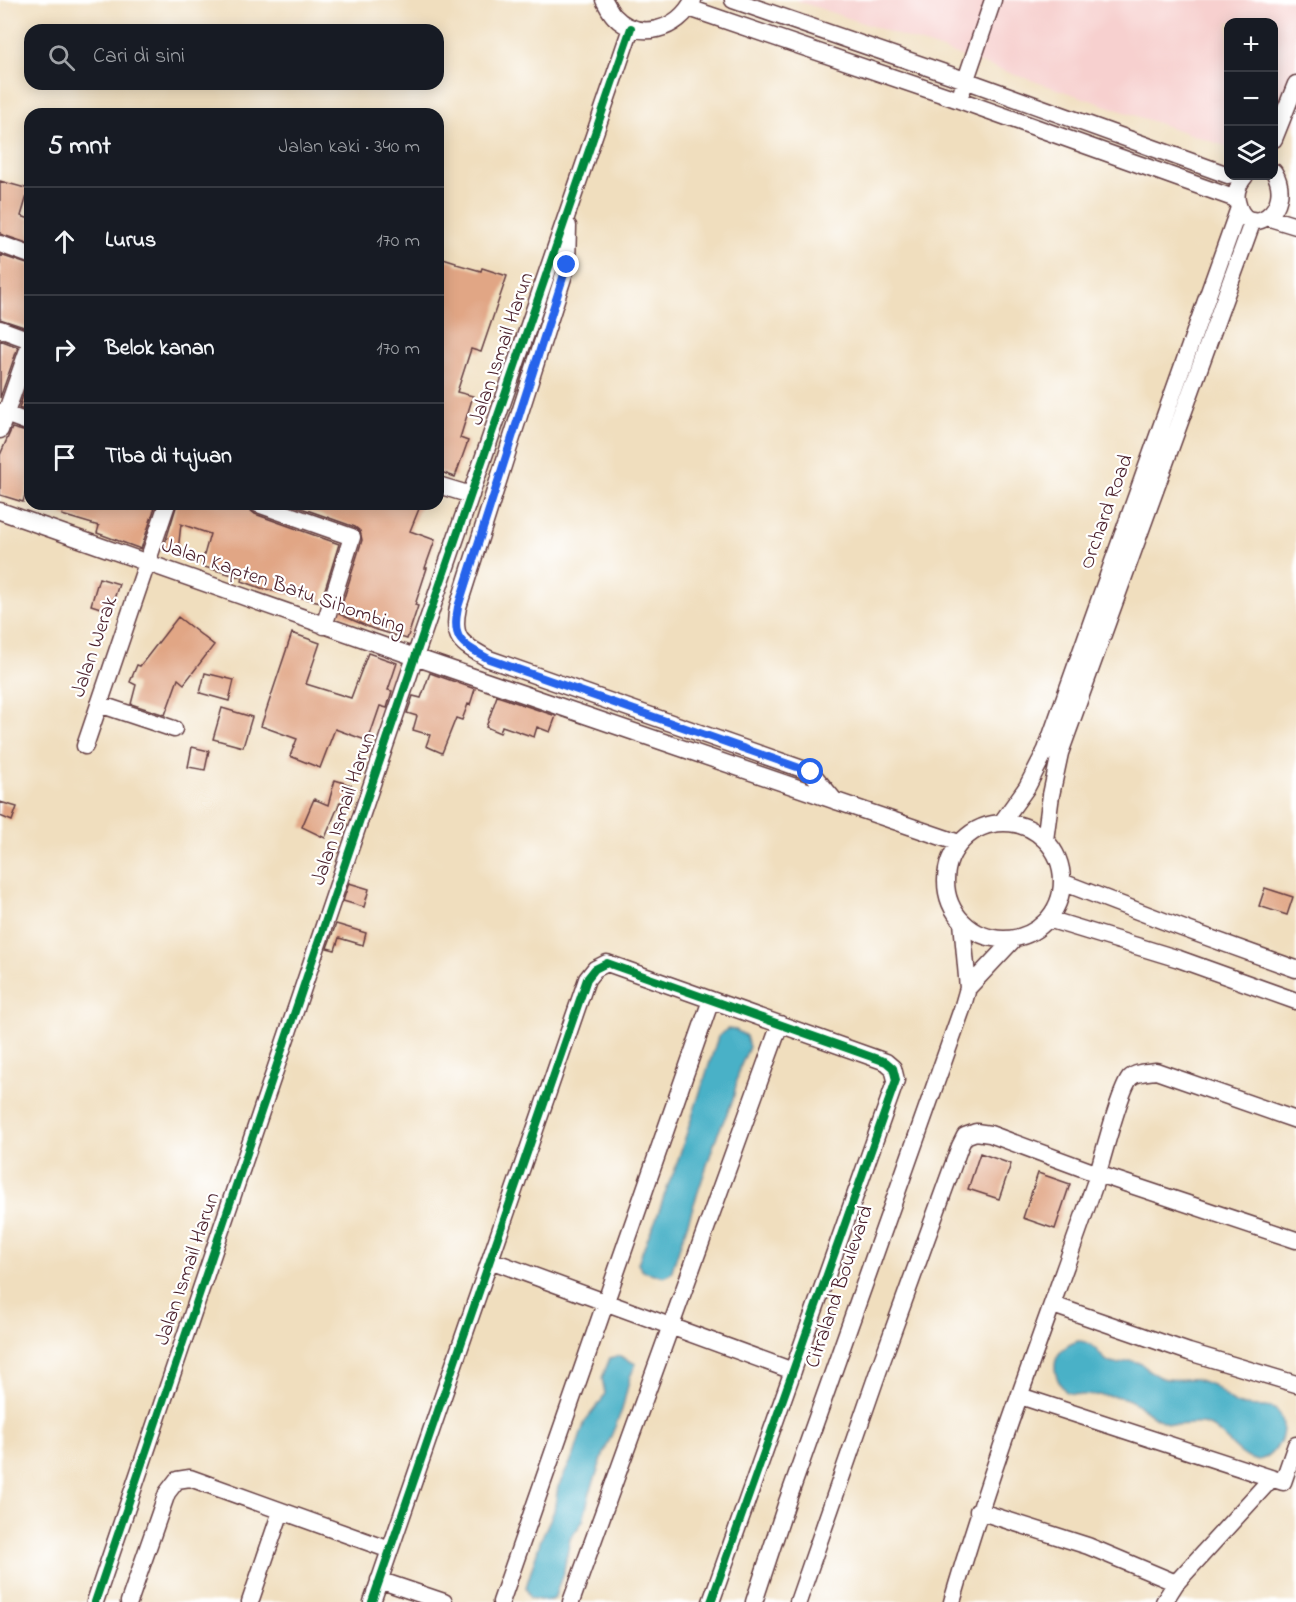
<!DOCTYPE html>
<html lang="id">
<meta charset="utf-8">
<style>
:root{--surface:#171b24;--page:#242831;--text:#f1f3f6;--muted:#9ea1a6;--line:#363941}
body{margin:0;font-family:"Indie Flower",sans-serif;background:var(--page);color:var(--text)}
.controls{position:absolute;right:18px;top:18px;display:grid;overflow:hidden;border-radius:12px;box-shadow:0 3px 15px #0003}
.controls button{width:54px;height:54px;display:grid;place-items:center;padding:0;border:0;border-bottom:2px solid var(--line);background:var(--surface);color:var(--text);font:30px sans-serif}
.stop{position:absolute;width:18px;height:18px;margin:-14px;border:4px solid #2563eb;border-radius:50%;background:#fff}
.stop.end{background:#2563eb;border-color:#fff;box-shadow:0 2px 6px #0008}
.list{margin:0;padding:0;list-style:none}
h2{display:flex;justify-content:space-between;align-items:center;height:78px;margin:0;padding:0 24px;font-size:26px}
h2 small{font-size:20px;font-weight:400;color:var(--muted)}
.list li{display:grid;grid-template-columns:39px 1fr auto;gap:18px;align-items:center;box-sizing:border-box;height:108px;padding:0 24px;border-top:2px solid var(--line)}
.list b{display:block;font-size:22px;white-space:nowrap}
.list em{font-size:20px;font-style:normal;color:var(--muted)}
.icon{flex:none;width:33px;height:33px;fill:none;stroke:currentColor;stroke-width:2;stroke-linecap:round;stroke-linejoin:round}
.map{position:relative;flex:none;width:1296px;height:1602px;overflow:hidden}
.search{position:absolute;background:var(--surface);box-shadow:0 3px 15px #0003;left:24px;top:24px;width:420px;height:66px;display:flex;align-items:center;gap:15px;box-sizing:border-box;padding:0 21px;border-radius:18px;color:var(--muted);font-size:22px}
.panel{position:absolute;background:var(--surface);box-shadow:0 3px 15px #0003;left:24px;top:108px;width:420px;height:402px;border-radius:18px}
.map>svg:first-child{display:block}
</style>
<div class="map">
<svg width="1296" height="1602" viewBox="0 0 1296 1602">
<rect width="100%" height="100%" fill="#fff"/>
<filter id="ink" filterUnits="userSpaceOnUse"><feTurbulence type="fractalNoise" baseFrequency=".0167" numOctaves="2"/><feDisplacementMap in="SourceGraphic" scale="12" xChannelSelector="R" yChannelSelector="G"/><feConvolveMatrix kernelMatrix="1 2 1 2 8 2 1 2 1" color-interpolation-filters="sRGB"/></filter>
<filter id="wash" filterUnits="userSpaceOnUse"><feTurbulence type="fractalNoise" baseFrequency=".008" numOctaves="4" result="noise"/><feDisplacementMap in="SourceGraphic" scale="24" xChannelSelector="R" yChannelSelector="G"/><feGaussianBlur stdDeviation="1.35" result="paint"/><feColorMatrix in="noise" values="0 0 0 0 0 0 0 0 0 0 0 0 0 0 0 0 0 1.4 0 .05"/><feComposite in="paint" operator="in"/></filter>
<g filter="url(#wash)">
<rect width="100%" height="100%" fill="#f0debe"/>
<path fill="#f7d0cf" d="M795 0H1296V126L1274 118V22H1228V147Z"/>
<path fill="#48b1c7" stroke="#496879" stroke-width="1.5" d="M727 1029 736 1030 746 1036 749 1047 739 1070 733 1100 716 1138 671 1273 664 1277 643 1271 638 1264C643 1245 653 1229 659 1211 664 1197 667 1185 674 1172L718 1037Z
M1078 1341C1098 1341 1100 1363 1115 1364 1121 1365 1125 1360 1132 1361 1144 1362 1148 1372 1159 1377 1170 1382 1183 1378 1195 1379 1200 1380 1207 1383 1212 1385 1221 1390 1228 1400 1237 1404 1254 1412 1282 1396 1283 1427 1283 1435 1281 1442 1276 1448 1250 1481 1231 1437 1211 1427 1197 1420 1184 1427 1171 1424 1151 1420 1141 1402 1124 1398 1104 1392 1086 1399 1066 1392 1048 1371 1052 1350 1078 1341Z
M620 1356 636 1364 630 1377 622 1410 604 1453 590 1492 583 1521 570 1539 564 1570 554 1599C546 1602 538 1600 530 1598L526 1587 541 1539 554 1511 558 1487 574 1455 585 1421 601 1401 605 1393 602 1378 610 1358Z"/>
<g id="blocks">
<path fill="#e1a685" d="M0 181 29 189 21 216 30 219V244L0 234Z
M0 255 30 265V329L0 319Z
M440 257 456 262V264L481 271 482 268 507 276 481 352 471 349 457 392 473 396 460 438 468 441 455 477 438 471V264Z
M0 340 18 347 0 398Z
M27 384 30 385V412L19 408Z
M12 428 30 433V477L23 502 0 495V455Z
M65 504H156L141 549 97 533 99 526 62 515Z
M177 504H248L250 510 255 514 339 544 321 602 261 588 242 581 243 578 201 566 210 534 181 524 178 551 163 550Z
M290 504H421L410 531 435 540 425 568H427L415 605 418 606 407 639 371 628 339 614 362 540 360 531 355 527Z
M99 578 119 584 110 611 91 605Z
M178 617 214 645 184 684 178 679 165 715 131 704 136 685 130 682 137 665 140 666Z
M292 633 320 643 306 684 351 698 368 653 397 663 388 690 392 691 387 708 380 706 368 741 335 729 320 768 290 756 297 739 261 726Z
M205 673 234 680 229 701 200 693Z
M430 673 475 689 470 705 468 704 462 720 456 718 442 753 426 746 430 735 413 730 417 716 407 713 413 696 421 698Z
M497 696 556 716 550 732 537 727 534 737 502 726 500 733 486 727Z
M222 708 252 717 243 747 213 739Z
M192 747 209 751 205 770 188 767Z
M335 780 351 785 346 804 340 802 325 838 302 827 314 799 328 805Z
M0 802 17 807 12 821 0 816Z
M349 883 369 889 364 907 343 901Z
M1265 888 1293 897 1287 915 1259 906Z
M336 924 366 933 363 945 339 938 335 950 327 948Z
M980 1153 1011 1164 999 1199 968 1189Z
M1038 1173 1070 1184 1055 1229 1023 1218Z"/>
</g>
</g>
<g filter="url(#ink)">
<use href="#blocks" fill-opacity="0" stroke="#633c41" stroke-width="1.5"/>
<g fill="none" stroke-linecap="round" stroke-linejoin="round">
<defs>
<path id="minor" d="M604 0C607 5 610 12 614 16 638 42 679 30 693 0
M733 0 965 80 1228 175
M689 8 959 100 1236 199
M962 91 993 0
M1274 139 1296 84
M1245 176C1239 183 1235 191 1237 201 1246 244 1296 209 1274 172
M1273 219 1296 226
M568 226 567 265 458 607C451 640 462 644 489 659L811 772 835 801
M0 244 30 255
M0 329 30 340
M0 412 30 423
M0 430 30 344
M438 485 471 495
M258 504 352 537 324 626
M0 511 415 657 959 843
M99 704 174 729
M85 746 167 504
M1002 822 1027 787 1046 750 1239 208
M946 881a58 58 0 1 1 116 0a58 58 0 1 1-116 0Z
M1045 840 1051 795 1060 753 1253 220
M1062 882 1182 928 1296 969
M1048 919 1179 959 1296 1001
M968 988 1014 939
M490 1260 793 1371
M1053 1305 1189 1352 1296 1384
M1020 1396 1283 1482 1296 1445
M978 1511 1088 1546 1176 1583
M379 1580 444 1602
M95 1602 415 657 631 28
M129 1602 167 1493 177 1480 190 1478 390 1550
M250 1602 281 1511
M372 1602 587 979 595 969 607 963 886 1062 893 1068 896 1080 711 1602
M501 1602 711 1000
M571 1602 780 1024
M754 1602 786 1505 962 1009 968 988 962 922
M798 1602 878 1372 960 1146 965 1136 976 1132 990 1134 1098 1174 1296 1240
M952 1602C993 1461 1046 1324 1094 1186 1101 1165 1119 1091 1130 1078 1136 1072 1148 1072 1156 1071L1296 1120
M1164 1602 1176 1583 1271 1479"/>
</defs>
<use href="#minor" stroke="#633c41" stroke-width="19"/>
<use href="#minor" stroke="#fff" stroke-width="16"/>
<defs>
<path id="cycleway" d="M95 1602 415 657 631 28
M372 1602 587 979 595 969 607 963 886 1062 893 1068 896 1080 711 1602"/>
</defs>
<use href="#cycleway" stroke="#fff" stroke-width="11"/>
<use href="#cycleway" stroke="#00873e" stroke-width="8"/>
</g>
</g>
<g fill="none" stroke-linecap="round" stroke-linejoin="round" filter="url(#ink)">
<path stroke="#2563eb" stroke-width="8" d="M567 265 458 607C451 640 462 644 489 659L811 772"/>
</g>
<g text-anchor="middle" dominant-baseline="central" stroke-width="4.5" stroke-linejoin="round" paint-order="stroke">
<g font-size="21" fill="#4a1f2b" stroke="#fff">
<text transform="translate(502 349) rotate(-71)">Jalan Ismail Harun</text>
<text transform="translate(1107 512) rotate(-70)">Orchard Road</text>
<text transform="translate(283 587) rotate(19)">Jalan Kapten Batu Sihombing</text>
<text transform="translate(95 647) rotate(-71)">Jalan Werak</text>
<text transform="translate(344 809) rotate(-71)">Jalan Ismail Harun</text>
<text transform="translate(188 1269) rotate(-71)">Jalan Ismail Harun</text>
<text transform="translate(840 1287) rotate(-71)">Citraland Boulevard</text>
</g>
</g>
</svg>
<div class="controls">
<button>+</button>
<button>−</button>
<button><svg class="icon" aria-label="layers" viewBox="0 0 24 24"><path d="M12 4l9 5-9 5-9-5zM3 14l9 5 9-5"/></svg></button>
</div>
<div class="stop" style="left:811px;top:772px"></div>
<div class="stop end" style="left:567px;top:265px"></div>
<div class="search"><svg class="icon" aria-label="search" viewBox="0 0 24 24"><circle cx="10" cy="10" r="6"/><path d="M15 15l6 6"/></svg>Cari di sini</div>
<section class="panel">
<h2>5 mnt<small>Jalan kaki · 340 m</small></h2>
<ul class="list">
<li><svg class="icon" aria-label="ahead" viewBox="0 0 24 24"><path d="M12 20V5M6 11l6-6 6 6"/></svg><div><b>Lurus</b></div><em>170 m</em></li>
<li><svg class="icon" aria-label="right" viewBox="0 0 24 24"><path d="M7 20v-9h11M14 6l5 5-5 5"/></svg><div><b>Belok kanan</b></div><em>170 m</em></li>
<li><svg class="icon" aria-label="arrive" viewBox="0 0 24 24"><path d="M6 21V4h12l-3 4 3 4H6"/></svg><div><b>Tiba di tujuan</b></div></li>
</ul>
</section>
</div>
